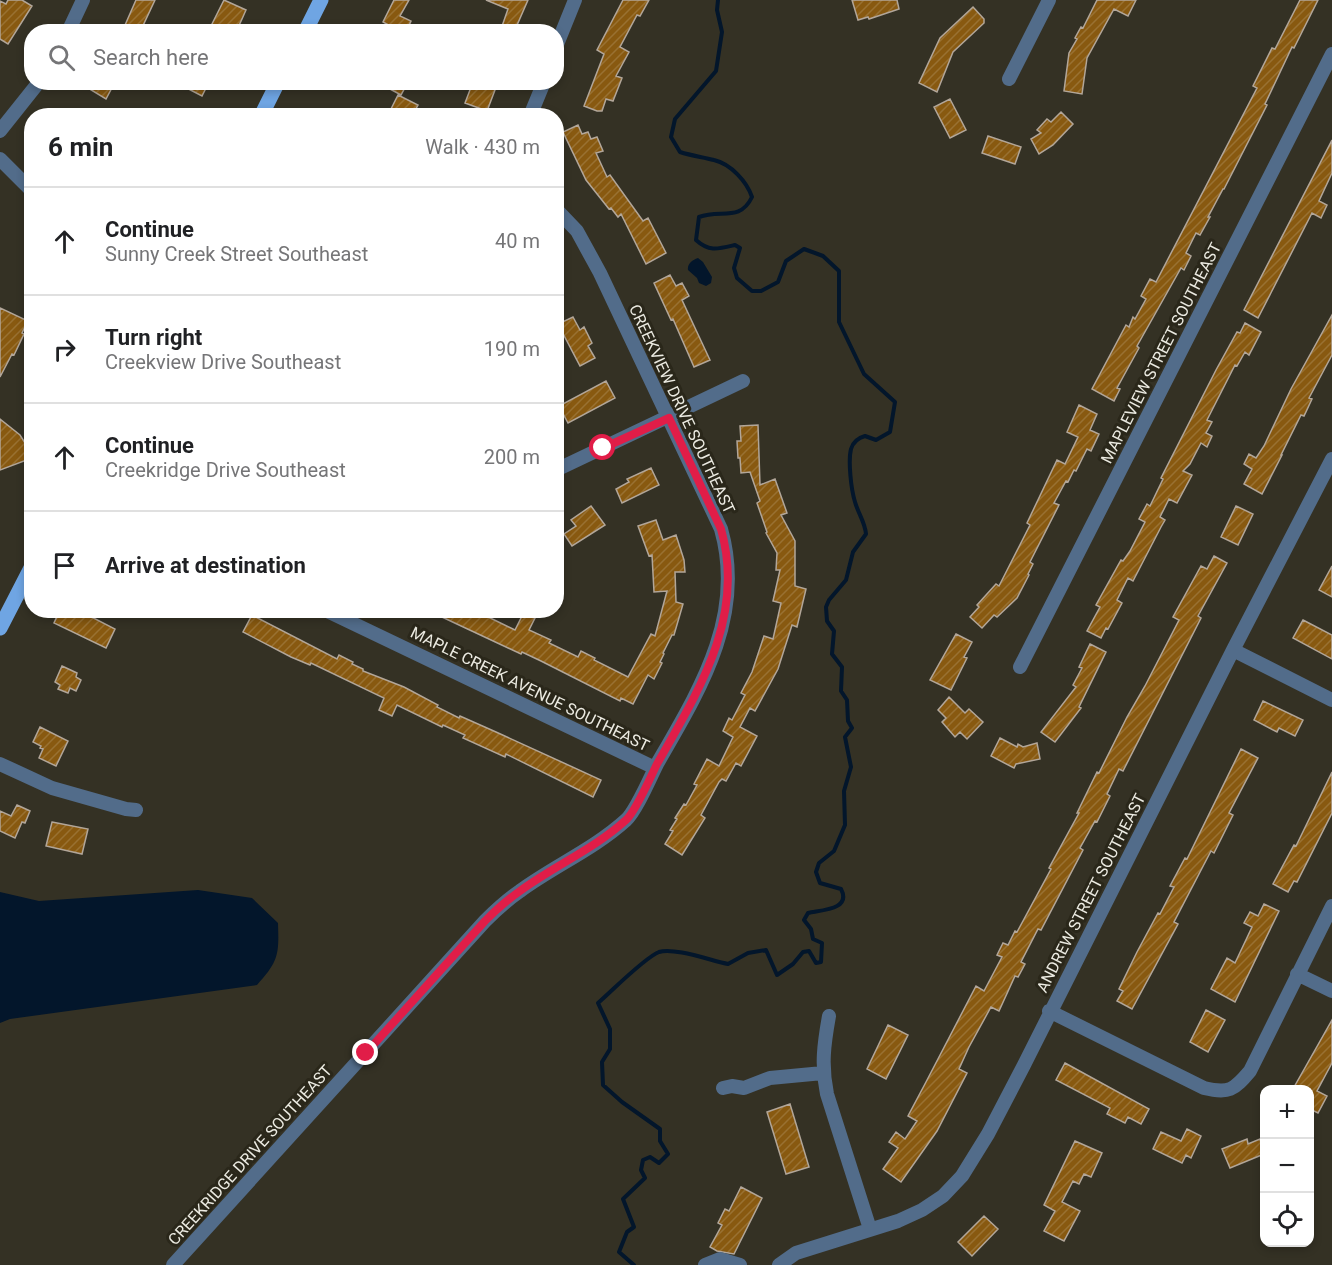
<!DOCTYPE html>
<meta charset="utf-8">
<style>
:root{--surface:#fff;--page:#f2f2f2;--text:#202124;--muted:#757577;--line:#e0e0e0}
body{margin:0;font-family:Roboto,sans-serif;background:var(--page);color:var(--text)}
.controls{position:absolute;right:18px;bottom:18px;display:grid;overflow:hidden;border-radius:12px;box-shadow:0 3px 9px #0003}
.controls button{width:54px;height:54px;display:grid;place-items:center;padding:0;border:0;border-bottom:2px solid var(--line);background:var(--surface);color:var(--text);font:30px sans-serif}
.stop{position:absolute;width:18px;height:18px;margin:-14px;border:4px solid #e11d48;border-radius:50%;background:#fff}
.stop.end{background:#e11d48;border-color:#fff;box-shadow:0 2px 6px #0008}
.list{margin:0;padding:0;list-style:none}
h2{display:flex;justify-content:space-between;align-items:center;height:78px;margin:0;padding:0 24px;font-size:26px}
h2 small{font-size:20px;font-weight:400;color:var(--muted)}
.list li{display:grid;grid-template-columns:39px 1fr auto;gap:18px;align-items:center;box-sizing:border-box;height:108px;padding:0 24px;border-top:2px solid var(--line)}
.list b{display:block;font-size:22px;white-space:nowrap}
.list p{margin:0;font-size:20px;white-space:nowrap;color:var(--muted)}
.list em{font-size:20px;font-style:normal;color:var(--muted)}
.icon{flex:none;width:33px;height:33px;fill:none;stroke:currentColor;stroke-width:2;stroke-linecap:round;stroke-linejoin:round}
.map{position:relative;flex:none;width:1332px;height:1265px;overflow:hidden}
.search{position:absolute;background:var(--surface);box-shadow:0 3px 9px #0003;left:24px;top:24px;width:540px;height:66px;display:flex;align-items:center;gap:15px;box-sizing:border-box;padding:0 21px;border-radius:24px;color:var(--muted);font-size:22px}
.panel{position:absolute;background:var(--surface);box-shadow:0 3px 9px #0003;left:24px;top:108px;width:540px;height:510px;border-radius:24px}
.map>svg:first-child{display:block}
</style>
<div class="map">
<svg width="1332" height="1265" viewBox="0 0 1332 1265">
<defs>
<pattern id="building-hatch" width="6" height="6" patternUnits="userSpaceOnUse" patternTransform="scale(1.5)"><rect width="6" height="6" fill="#885910"/><path d="M-1 1l2-2M0 6l6-6M5 7l2-2" fill="none" stroke="#997132"/></pattern>
</defs>
<rect width="100%" height="100%" fill="#343124"/>
<path fill="#03162b" d="M698 258 703 262 712 277 711 283 706 286 699 283 697 278 688 270C687 264 692 260 698 258Z
M198 890 252 898 278 923C279 954 279 961 257 985L10 1019 0 1023V892L39 901Z"/>
<g fill="none" stroke-linecap="round" stroke-linejoin="round">
<path stroke="#03162b" stroke-width="4" d="M634 1265 619 1252 627 1232 634 1227 623 1199 645 1178 641 1170 643 1160 650 1157 659 1163 668 1154 660 1141V1129L622 1102 603 1085 602 1062 610 1049V1029L598 1003C612 991 644 958 659 952 674 947 712 961 728 964L748 953 766 950 777 975 793 964 803 952 809 951 816 963 821 962 822 943 813 939 811 929 804 920 808 913C820 910 852 910 841 889L820 883 816 872 819 863 834 851 845 825 844 791 851 767 845 737 852 728 848 721 847 700 841 691 842 667 832 654 834 631 827 621 826 607 829 600 846 580 853 552 866 534C865 522 858 513 855 502 851 489 848 461 851 449 853 442 858 438 865 436L876 440 890 432 895 402 864 374 839 322V271L823 256 804 249 786 261 778 282 761 291H752L737 278 734 268 740 248 735 245C718 249 709 252 696 240L699 217C721 209 740 222 752 197 747 182 731 164 714 160 703 157 692 156 680 152L671 137 675 119 716 71 722 32 717 10 718 0"/>
</g>
<path fill="url(#building-hatch)" stroke="#b2a699" stroke-width="1.5" d="M8 0H22L32 6 8 44 0 39V1L6 4Z
M136 0H155L140 32H122Z
M224 0 246 10 242 19 236 32H208Z
M394 0H409L400 16 411 21 406 32H401L383 22Z
M486 0H528L514 32H500L508 9Z
M623 0H649L640 16 637 15 620 47 629 52 616 76 622 78 613 101 606 99 602 111H597L584 106 604 54 597 50Z
M852 0H897L899 9 869 19 868 17 858 20Z
M1097 0H1136L1128 16 1114 9 1087 58 1082 94 1064 91 1069 53 1077 39 1075 38 1081 27 1083 28Z
M1300 0H1318L1294 48 1292 47 1265 104 1267 105 1224 189H1223L1208 217H1210L1200 235 1196 233 1186 253 1191 256 1184 270 1181 268 1137 346 1139 348 1117 388 1120 389 1114 401 1092 389 1126 325 1129 327 1133 317 1135 319 1146 299 1141 296 1150 279 1156 282 1257 88 1253 86 1272 48 1275 49Z
M973 7 984 19V23L953 52 937 92 919 83 940 38Z
M78 82H115L106 99Z
M175 82H209L202 96Z
M377 82H408L401 95Z
M473 82H498L487 111 465 103Z
M398 95 418 105 412 116H399L390 111Z
M950 99 966 130 950 138 934 107Z
M1061 112 1073 124 1053 145 1039 154 1031 139 1041 133 1037 130 1047 119 1051 122Z
M578 125 582 134 588 132 591 139 597 137 603 151 596 153 607 177 610 175 643 221 648 218 666 253 646 264 621 214 618 217 611 208 609 209 586 180 563 132Z
M988 136 1021 147 1015 164 982 153Z
M1332 140V173L1319 201 1327 205 1321 218 1312 213 1258 318 1244 310Z
M670 275 676 286 682 283 689 296 682 300 710 360 694 367 673 319 671 320 654 283Z
M0 308 28 321 22 333 24 334 14 355 12 354 0 377Z
M1332 315V355L1309 398 1312 399 1304 416 1301 415 1281 455H1282L1262 494 1244 484 1252 469 1244 464 1249 454 1256 458 1264 446 1291 389Z
M573 317 580 330 584 327 592 343 588 346 595 358 580 366 558 324Z
M1245 323 1261 332 1249 355 1245 352 1237 366 1235 365 1207 420 1212 422 1206 433 1212 436 1207 447 1201 443 1190 464 1183 471 1192 475 1177 503 1169 499 1160 517 1165 520 1161 527 1133 581 1128 578 1117 600 1122 603 1108 629 1106 628 1101 638 1087 631 1100 607 1096 605 1121 560 1123 561 1130 551 1145 522 1139 519 1147 504 1150 506 1163 479 1161 478 1216 370 1237 332 1240 333Z
M606 381 615 398 568 423 559 406Z
M1079 405 1097 414 1090 430 1099 434 1091 451 1087 449 1076 471 1074 470 1068 482 1066 481 1054 503 1059 505 1030 562 1033 564 1028 574 1029 575 1017 598 997 617 994 615 982 628 970 617 979 607 977 605 996 584 999 586 1030 525 1027 523 1057 460 1065 464 1078 437 1067 432Z
M0 419 20 435 32 454V458L0 470Z
M758 425 760 485 775 479 787 513 781 515 795 541V586L806 589 797 627 792 625 778 669 755 711 750 708 740 727 757 736 741 766 736 763 726 781 722 779 719 782 701 815 705 818 682 855 665 844 673 831 670 830 677 819 675 818 684 804 686 805 697 785 694 784 707 759 719 766 733 737 723 731 729 718 732 720 745 695 741 693 752 672 764 636 773 639 781 603 773 601 780 570H776L777 553 766 533 767 532 757 503 760 501 750 472 741 473 740 458H738L737 441H741L740 426Z
M651 468 659 485 622 503 616 489 629 482 627 479Z
M591 506 605 525 572 546 564 534 576 526 571 520Z
M1236 506 1253 514 1238 545 1221 537Z
M656 520 663 540 676 535 684 560 685 572H675L676 602 683 604 674 635H672L663 653 664 654 660 662 662 663 654 679 648 675 633 704 621 698 620 701 541 661 522 652 521 654 427 610H474L515 630 524 612 535 618 529 630 551 640 549 643 578 657 581 651 595 658 594 660 628 677 651 634 655 636 667 591 654 592 652 555 649 556 638 526Z
M1214 556 1227 563 1198 616 1201 618 1123 771 1119 769 1107 794 1110 796 1097 822 1095 821 1080 848 1083 850 1041 930 1038 929 1021 962 1025 964 1018 977 1015 976 999 1011 991 1007 969 1047 959 1069 967 1073 937 1131 901 1182 883 1169 898 1148 889 1142 896 1132 905 1139 917 1121 908 1116 926 1082 976 986 984 991 1002 957 997 955 1003 943 1008 945 1015 931 1017 932 1051 869 1049 868 1079 813H1077L1097 772 1099 773 1127 717 1145 686 1179 620 1173 617 1201 566 1207 569Z
M1332 566V597L1319 590Z
M60 610H78L115 629 106 648 54 623Z
M252 615 337 659 339 655 353 662 352 664 363 669V671L404 687 438 705 437 707 459 718 460 716 496 732 601 780 593 797 506 754 505 757 463 738 465 735 443 725 442 727 397 705 392 716 379 710 384 698 311 663 310 665 291 657 243 632Z
M1303 620 1332 635V659L1293 638Z
M956 634 972 642 964 657 967 658 951 690 930 680Z
M1090 644 1106 652 1079 707 1081 708 1055 742 1041 732 1076 687 1073 685 1082 668 1079 667Z
M62 666 77 673 76 677 81 680 76 691 70 688 68 693 58 689 60 685 55 682Z
M949 697 965 713 969 709 983 722 967 739 960 732 955 737 942 722 946 718 938 710Z
M1263 701 1303 720 1295 736 1279 728 1277 732 1254 720Z
M40 727 68 741 56 766 39 758 43 749 40 748 41 746 33 742Z
M1000 738 1017 747 1018 744 1023 747 1037 743 1040 759 1016 764 1014 768 991 756Z
M1241 749 1258 758 1229 813 1233 815 1214 853 1211 851 1174 922 1178 924 1132 1009 1117 1001 1123 991 1119 989 1137 952 1158 913 1160 914 1174 887 1170 886 1185 858 1187 859Z
M1332 772V813L1297 882 1294 881 1288 892 1273 884 1294 845 1296 846Z
M17 805 30 811 25 823 22 822 15 838 0 831V811L11 816Z
M52 822 88 829 82 854 46 846Z
M1264 904 1279 911 1235 1002 1211 989 1227 958 1235 963 1252 927 1244 923 1250 912 1258 916Z
M1206 1010 1225 1020 1208 1052 1190 1042Z
M1332 1020V1063L1317 1091 1327 1096 1318 1113 1310 1109V1089H1293Z
M888 1025 908 1035 886 1079 867 1069Z
M1065 1063 1149 1109 1141 1124 1128 1117 1125 1123 1107 1114 1110 1108 1056 1080Z
M790 1104 809 1167 786 1174 767 1112Z
M1187 1129 1201 1136 1191 1158 1186 1155 1182 1163 1153 1149 1161 1132 1181 1141Z
M1247 1139 1248 1144 1260 1139 1264 1154 1230 1168 1222 1149Z
M1075 1141 1102 1153 1091 1177 1084 1174 1079 1184 1073 1181 1062 1202 1080 1211 1064 1241 1044 1231 1055 1211 1044 1205Z
M741 1187 762 1198 734 1254 717 1251 710 1247 722 1225 718 1223 725 1209 729 1211Z
M984 1216 998 1229 972 1256 958 1242Z"/>
<g fill="none" stroke-linecap="round" stroke-linejoin="round">
<path stroke="#526c8a" stroke-width="14" d="M68 32 83 0
M556 47 575 0
M1009 79 1049 0
M530 116 544 82
M0 131 39 82
M0 159 32 191
M556 470 743 381
M325 610 655 768
M1233 650 1332 700
M1020 667 1332 54
M0 764 52 788 126 809 136 810
M1297 974 1332 991
M1049 1011 1204 1088C1229 1094 1234 1090 1250 1071L1332 906
M829 1016C824 1044 821 1065 827 1094L870 1229
M723 1088 732 1086 744 1088 770 1078 823 1073
M173 1265 485 921C496 910 507 900 520 891 554 866 594 849 626 820 636 811 650 778 657 764 699 691 746 617 721 529L600 273 577 231 556 209
M705 1265 720 1259 740 1265
M779 1265 796 1253 898 1221 922 1210 943 1196 962 1176 988 1134 1024 1065 1233 650 1332 459"/>
<path stroke="#6fa5e3" stroke-width="15" d="M305 32 321 0
M261 116 278 82
M0 628 32 566"/>
</g>
<g fill="none" stroke-linecap="round" stroke-linejoin="round">
<path stroke="#e11d48" stroke-width="8" d="M366 1053 485 921C496 910 507 900 520 891 554 866 594 849 626 820 636 811 650 778 657 764 699 690 746 617 721 529L669 418 603 448"/>
</g>
<g text-anchor="middle" dominant-baseline="central" stroke-width="6" stroke-linejoin="round" paint-order="stroke">
<g font-size="16" fill="#ecebe2" stroke="#2a271a">
<text transform="translate(1161 353) rotate(-63)">MAPLEVIEW STREET SOUTHEAST</text>
<text transform="translate(682 409) rotate(65)">CREEKVIEW DRIVE SOUTHEAST</text>
<text transform="translate(530 689) rotate(26)">MAPLE CREEK AVENUE SOUTHEAST</text>
<text transform="translate(1091 893) rotate(-63)">ANDREW STREET SOUTHEAST</text>
<text transform="translate(250 1155) rotate(-48)">CREEKRIDGE DRIVE SOUTHEAST</text>
</g>
</g>
</svg>
<div class="controls">
<button>+</button>
<button>−</button>
<button><svg class="icon" aria-label="locate" viewBox="0 0 24 24"><circle cx="12" cy="12" r="6"/><path d="M12 2v4M12 18v4M2 12h4M18 12h4"/></svg></button>
</div>
<div class="stop" style="left:603px;top:448px"></div>
<div class="stop end" style="left:366px;top:1053px"></div>
<div class="search"><svg class="icon" aria-label="search" viewBox="0 0 24 24"><circle cx="10" cy="10" r="6"/><path d="M15 15l6 6"/></svg>Search here</div>
<section class="panel">
<h2>6 min<small>Walk · 430 m</small></h2>
<ul class="list">
<li><svg class="icon" aria-label="ahead" viewBox="0 0 24 24"><path d="M12 20V5M6 11l6-6 6 6"/></svg><div><b>Continue</b><p>Sunny Creek Street Southeast</p></div><em>40 m</em></li>
<li><svg class="icon" aria-label="right" viewBox="0 0 24 24"><path d="M7 20v-9h11M14 6l5 5-5 5"/></svg><div><b>Turn right</b><p>Creekview Drive Southeast</p></div><em>190 m</em></li>
<li><svg class="icon" aria-label="ahead" viewBox="0 0 24 24"><path d="M12 20V5M6 11l6-6 6 6"/></svg><div><b>Continue</b><p>Creekridge Drive Southeast</p></div><em>200 m</em></li>
<li><svg class="icon" aria-label="arrive" viewBox="0 0 24 24"><path d="M6 21V4h12l-3 4 3 4H6"/></svg><div><b>Arrive at destination</b></div></li>
</ul>
</section>
</div>
